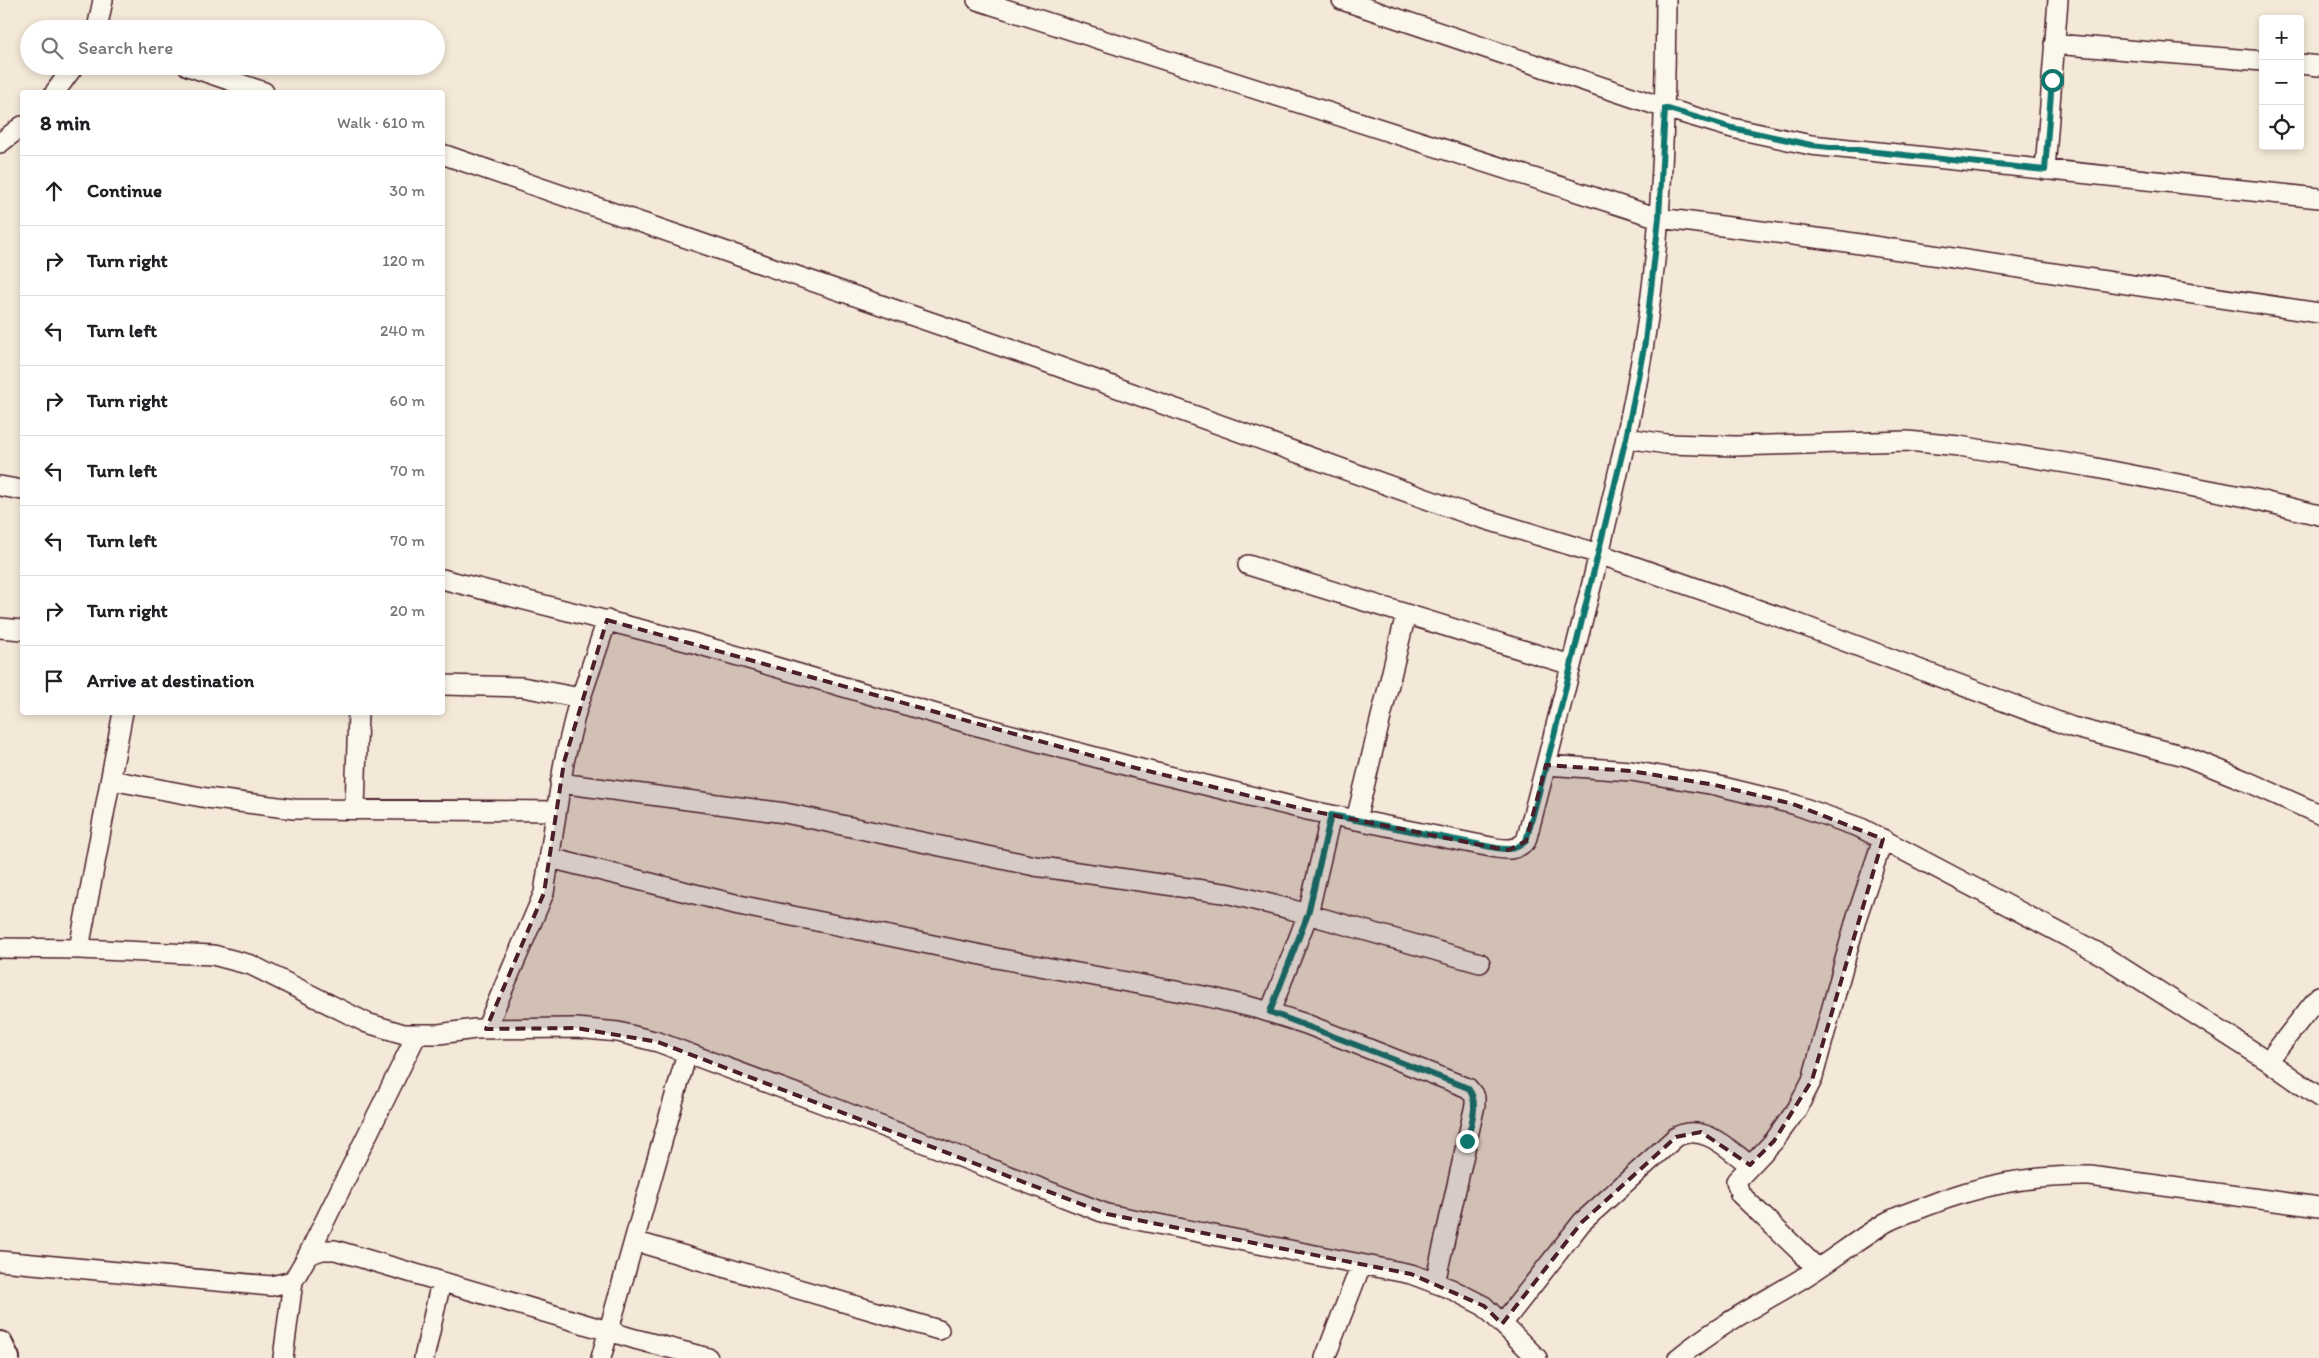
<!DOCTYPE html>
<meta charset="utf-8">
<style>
:root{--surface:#fff;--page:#f6f6f6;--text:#202124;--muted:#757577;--line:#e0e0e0}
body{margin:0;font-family:Itim,sans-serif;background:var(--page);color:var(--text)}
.controls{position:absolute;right:15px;top:15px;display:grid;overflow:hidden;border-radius:5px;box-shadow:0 2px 8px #0003}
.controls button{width:45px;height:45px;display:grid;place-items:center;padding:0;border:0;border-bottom:1px solid var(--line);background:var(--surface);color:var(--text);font:25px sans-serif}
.stop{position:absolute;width:15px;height:15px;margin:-11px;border:4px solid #0f766e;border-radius:50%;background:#fff}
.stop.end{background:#0f766e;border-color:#fff;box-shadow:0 1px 5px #0008}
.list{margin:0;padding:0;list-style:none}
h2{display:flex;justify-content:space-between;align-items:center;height:65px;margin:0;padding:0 20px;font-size:21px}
h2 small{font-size:16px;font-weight:400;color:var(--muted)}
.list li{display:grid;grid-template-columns:32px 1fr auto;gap:15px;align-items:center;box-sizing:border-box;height:70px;padding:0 20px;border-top:1px solid var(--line)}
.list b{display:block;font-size:19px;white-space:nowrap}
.list em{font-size:16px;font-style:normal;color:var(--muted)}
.icon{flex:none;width:28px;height:28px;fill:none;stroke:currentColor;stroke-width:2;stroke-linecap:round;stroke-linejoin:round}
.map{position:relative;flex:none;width:2319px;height:1358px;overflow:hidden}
.search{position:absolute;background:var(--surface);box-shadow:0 2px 8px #0003;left:20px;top:20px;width:425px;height:55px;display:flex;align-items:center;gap:12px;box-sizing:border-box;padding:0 18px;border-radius:28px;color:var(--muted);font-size:19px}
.panel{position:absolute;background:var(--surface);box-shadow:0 2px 8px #0003;left:20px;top:90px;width:425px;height:625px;border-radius:5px}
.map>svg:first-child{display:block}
</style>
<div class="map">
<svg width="2319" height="1358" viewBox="0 0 2319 1358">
<rect width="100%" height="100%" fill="#f4e9d8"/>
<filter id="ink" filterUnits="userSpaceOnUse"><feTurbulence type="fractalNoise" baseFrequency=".02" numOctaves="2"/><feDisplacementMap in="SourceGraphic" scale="10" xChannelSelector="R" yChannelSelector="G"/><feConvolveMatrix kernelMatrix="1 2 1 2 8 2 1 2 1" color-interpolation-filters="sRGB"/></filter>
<g filter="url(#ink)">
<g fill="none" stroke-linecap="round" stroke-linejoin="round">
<defs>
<path id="minor" d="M977 0 1659 218 1840 241 2319 313
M1342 0 1665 108 1732 128 1811 145 2319 198
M97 29 103 0
M2054 44 2263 61
M2300 64 2319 66
M188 66 264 92
M55 92 74 66
M0 143 22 126
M442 154 1018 352 1468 514 1599 554 1799 624 2072 727 2185 756 2244 780 2319 814
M2045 170 2058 0
M1627 438 1666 444 1736 446 1907 441 1959 446 2091 467 2246 497 2319 515
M0 486 22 490
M1248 565 1571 665
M442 579 690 642 967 723 1136 768 1307 810 1496 848C1509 850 1516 850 1526 841 1549 755 1570 669 1592 583 1611 503 1631 424 1644 343 1663 230 1665 115 1666 0
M0 628 22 630
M442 685 522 687 581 698
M1546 765 1631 771 1715 785 1793 804 1861 828 2102 955 2268 1061
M111 780 207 798 294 809 556 811
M560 783 785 813 1035 866 1230 894 1286 908 1480 963
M355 809 358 712
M1356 820 1406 614
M550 858 739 905 996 958 1209 997 1259 1009 1306 1024 1468 1088 1475 1097V1105L1435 1283
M0 948 79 949 213 955 251 965 367 1023 404 1034H439L475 1029 576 1028 618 1032 658 1042 824 1104 1107 1214 1411 1274 1451 1289 1484 1306 1537 1358
M79 949 123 712
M2319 996 2268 1061 2319 1097
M1270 1012 1308 914 1331 815
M486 1029 544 893 564 762 576 712 607 620
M634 1241 939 1330
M308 1255 417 1034
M0 1261 271 1286 293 1281 308 1255 322 1250H335L635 1339 708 1358
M1817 1268 1740 1194 1736 1181 1774 1141 1797 1109 1812 1080 1857 916 1883 839
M1502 1324 1582 1222 1676 1137C1703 1122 1729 1150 1750 1165
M283 1358 293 1281
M424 1358 441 1282
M601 1358 687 1053
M1325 1358 1361 1265
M1678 1358C1717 1326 1760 1304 1803 1278 1831 1261 1857 1240 1885 1223 1897 1216 1911 1212 1924 1207 1979 1185 2030 1175 2090 1176L2319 1207"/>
<path id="tertiary" d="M0 1344 7 1358"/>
</defs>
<use href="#minor" stroke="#4a1f2b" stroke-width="22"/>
<use href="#tertiary" stroke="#4a1f2b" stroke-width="28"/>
<use href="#minor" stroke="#fbf7ec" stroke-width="19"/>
<use href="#tertiary" stroke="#fbf7ec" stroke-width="24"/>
</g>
</g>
<g fill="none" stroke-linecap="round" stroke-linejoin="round" filter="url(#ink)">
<path stroke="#0f766e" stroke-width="6" d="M1467 1141C1471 1123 1480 1103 1468 1088L1270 1012 1308 914 1331 815 1496 848C1509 850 1516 850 1526 841L1554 736 1626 438 1645 342 1659 218 1665 108 1732 128 1811 145 2045 170 2052 80"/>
</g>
<path fill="#4a1f2b" fill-opacity="0.2" stroke="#4a1f2b" stroke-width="4" stroke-dasharray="10 6" stroke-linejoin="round" d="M607 620 1136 768 1307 810 1496 848 1509 850 1526 841 1546 765 1631 771 1715 785 1793 804 1883 839 1812 1080 1774 1141 1750 1165 1701 1132 1676 1137 1582 1222 1502 1324 1484 1306 1411 1274 1107 1214 658 1042 576 1028 486 1029 544 893 564 762Z"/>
</svg>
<div class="controls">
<button>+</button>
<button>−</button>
<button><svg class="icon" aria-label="locate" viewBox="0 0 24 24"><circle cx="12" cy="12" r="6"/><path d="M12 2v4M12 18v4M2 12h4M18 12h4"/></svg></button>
</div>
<div class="stop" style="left:2052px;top:80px"></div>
<div class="stop end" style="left:1467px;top:1141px"></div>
<div class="search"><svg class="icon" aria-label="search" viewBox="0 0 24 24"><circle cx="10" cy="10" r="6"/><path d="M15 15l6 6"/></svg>Search here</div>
<section class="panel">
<h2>8 min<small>Walk · 610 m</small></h2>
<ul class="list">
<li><svg class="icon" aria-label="ahead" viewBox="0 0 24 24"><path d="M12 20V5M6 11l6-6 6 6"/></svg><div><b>Continue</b></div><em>30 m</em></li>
<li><svg class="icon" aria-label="right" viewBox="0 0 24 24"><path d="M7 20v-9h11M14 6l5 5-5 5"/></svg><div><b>Turn right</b></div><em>120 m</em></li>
<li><svg class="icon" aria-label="left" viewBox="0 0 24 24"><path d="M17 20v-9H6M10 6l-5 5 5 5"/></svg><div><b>Turn left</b></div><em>240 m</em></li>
<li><svg class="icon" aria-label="right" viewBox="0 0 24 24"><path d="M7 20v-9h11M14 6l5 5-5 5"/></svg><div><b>Turn right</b></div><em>60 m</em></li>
<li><svg class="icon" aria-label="left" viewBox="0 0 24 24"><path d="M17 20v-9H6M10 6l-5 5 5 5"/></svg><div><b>Turn left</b></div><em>70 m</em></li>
<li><svg class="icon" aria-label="left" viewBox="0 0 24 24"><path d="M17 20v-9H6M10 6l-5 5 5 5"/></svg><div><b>Turn left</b></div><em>70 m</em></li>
<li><svg class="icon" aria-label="right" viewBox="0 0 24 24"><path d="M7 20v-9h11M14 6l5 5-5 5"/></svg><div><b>Turn right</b></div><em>20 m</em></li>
<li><svg class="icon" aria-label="arrive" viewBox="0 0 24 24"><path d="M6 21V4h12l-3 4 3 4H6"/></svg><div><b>Arrive at destination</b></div></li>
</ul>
</section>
</div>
